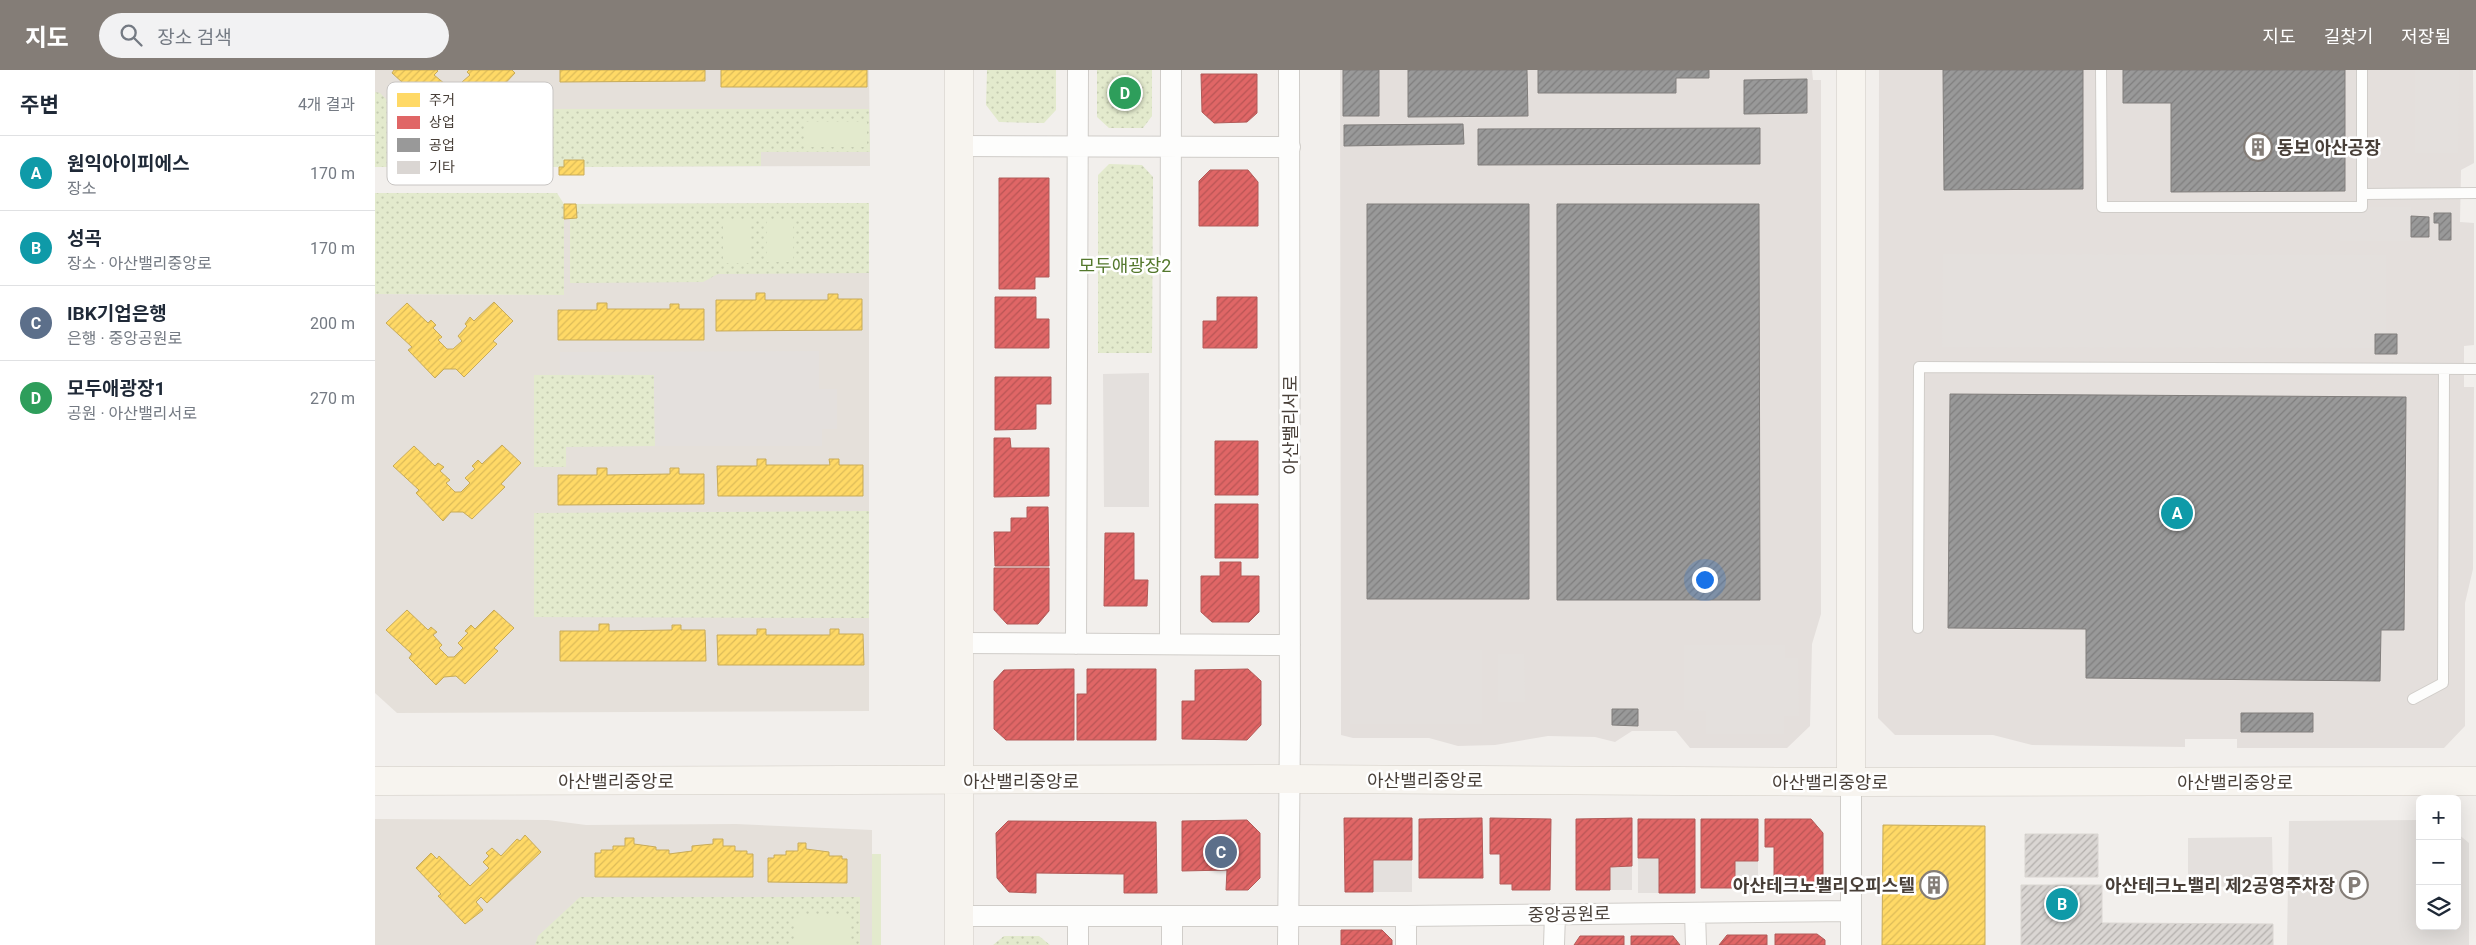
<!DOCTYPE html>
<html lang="ko">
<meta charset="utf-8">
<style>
:root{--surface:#fff;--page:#f2f2f3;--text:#1f2937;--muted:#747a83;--line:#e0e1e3;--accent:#847d77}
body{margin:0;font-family:Roboto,"Noto Sans KR",sans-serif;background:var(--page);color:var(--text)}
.controls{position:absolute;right:15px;bottom:15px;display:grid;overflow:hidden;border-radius:8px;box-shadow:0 5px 20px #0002}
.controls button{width:45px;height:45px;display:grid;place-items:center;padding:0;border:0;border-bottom:1px solid var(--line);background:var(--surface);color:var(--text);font:25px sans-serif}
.you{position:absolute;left:1329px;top:509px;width:18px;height:18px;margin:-12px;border:4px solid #fff;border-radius:50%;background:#1a73e8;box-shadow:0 0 0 8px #1a73e833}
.badge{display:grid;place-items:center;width:32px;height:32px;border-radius:50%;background:var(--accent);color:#fff;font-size:16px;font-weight:700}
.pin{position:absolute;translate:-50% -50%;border:2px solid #fff;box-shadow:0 1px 5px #0006}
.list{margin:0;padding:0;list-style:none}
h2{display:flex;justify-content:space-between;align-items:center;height:65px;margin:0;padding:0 20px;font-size:21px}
h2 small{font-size:16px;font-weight:400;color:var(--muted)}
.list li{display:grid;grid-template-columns:32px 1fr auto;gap:15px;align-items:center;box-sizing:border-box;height:75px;padding:0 20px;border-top:1px solid var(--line)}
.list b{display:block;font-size:19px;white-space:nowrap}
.list p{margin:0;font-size:16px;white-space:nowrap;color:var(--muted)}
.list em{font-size:16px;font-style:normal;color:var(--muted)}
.icon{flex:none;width:28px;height:28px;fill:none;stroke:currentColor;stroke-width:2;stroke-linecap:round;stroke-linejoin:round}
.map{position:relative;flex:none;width:2101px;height:875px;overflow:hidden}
header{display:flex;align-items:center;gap:30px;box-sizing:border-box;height:70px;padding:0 25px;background:var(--accent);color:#fff}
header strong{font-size:24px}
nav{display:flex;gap:28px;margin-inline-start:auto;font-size:18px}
.search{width:350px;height:45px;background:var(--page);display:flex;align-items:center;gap:12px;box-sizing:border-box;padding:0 18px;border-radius:28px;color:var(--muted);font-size:19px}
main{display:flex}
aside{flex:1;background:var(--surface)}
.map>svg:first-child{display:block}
</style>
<header>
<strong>지도</strong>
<div class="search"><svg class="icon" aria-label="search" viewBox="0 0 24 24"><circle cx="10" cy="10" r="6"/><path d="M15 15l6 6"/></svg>장소 검색</div>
<nav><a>지도</a><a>길찾기</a><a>저장됨</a></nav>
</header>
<main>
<aside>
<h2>주변<small>4개 결과</small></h2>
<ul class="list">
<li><span class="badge" style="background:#0f9aa8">A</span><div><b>원익아이피에스</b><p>장소</p></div><em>170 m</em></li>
<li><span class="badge" style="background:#0f9aa8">B</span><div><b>성곡</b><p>장소 · 아산밸리중앙로</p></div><em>170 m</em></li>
<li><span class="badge" style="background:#5c6f8a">C</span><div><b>IBK기업은행</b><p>은행 · 중앙공원로</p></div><em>200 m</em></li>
<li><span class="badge" style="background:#2e9e5b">D</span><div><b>모두애광장1</b><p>공원 · 아산밸리서로</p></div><em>270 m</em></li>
</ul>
</aside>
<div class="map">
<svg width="2101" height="875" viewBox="0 0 2101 875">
<defs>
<pattern id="grass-dots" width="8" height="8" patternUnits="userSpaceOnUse" patternTransform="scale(1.25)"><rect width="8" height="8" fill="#e3eacd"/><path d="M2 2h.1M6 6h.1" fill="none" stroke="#c4cab1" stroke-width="1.8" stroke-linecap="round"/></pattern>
<pattern id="homes-hatch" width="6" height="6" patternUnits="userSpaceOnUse" patternTransform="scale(1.25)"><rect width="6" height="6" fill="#ffd966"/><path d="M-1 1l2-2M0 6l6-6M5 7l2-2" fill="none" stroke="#dcbb59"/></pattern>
<pattern id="shops-hatch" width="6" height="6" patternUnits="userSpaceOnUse" patternTransform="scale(1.25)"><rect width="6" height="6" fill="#e06666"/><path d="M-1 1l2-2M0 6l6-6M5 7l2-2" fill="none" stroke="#b85555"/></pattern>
<pattern id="industry-hatch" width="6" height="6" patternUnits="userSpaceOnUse" patternTransform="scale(1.25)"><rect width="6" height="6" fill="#999"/><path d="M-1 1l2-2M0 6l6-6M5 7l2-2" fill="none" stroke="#7f7e7e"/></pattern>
<pattern id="building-hatch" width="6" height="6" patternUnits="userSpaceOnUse" patternTransform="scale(1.25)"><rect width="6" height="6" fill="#dad6d3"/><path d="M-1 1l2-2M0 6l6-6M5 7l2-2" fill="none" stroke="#b3afac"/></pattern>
</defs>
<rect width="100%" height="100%" fill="#f2efec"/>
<path fill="#e5e0da" d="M0 0H494L495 96 0 97Z
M494 133V641L22 643 0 623V224L188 225 189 134Z
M0 749 173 750 211 755 361 754 497 760V875H0Z"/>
<path fill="#e4dfdc" d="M965 0H1437L1438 10H1446V544L1437 574 1435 656 1412 678H1315L1301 661H1257L1240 672 1220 667 1173 666 1120 675 1083 676 1054 668H978L966 665Z
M1504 0H2098L2099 93 2086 100 2085 152 2099 153V275L2089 276V317H2099L2098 499 2090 533V656L2069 678H1862V669H1810V677L1657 675 1618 665H1520L1503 648Z"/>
<path fill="url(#grass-dots)" d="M612 0H681V40L669 53 624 52 611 35Z
M722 0H777V46L768 58H734L722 47Z
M0 22 5 23 51 69 62 73 115 74 121 72 165 39H494L495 82H386V96L209 97V90H190L189 97H0Z
M734 94 767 95 778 107 777 283H723V105Z
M0 123H182L189 134V225L0 224Z
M494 133V203L343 204 328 212 195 213V148H202L201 134Z
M159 305H279L280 376 191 377V397H159Z
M494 441V548L159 547V443Z
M205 827H485V875H160L163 866Z
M629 866H664L675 875H618Z"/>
<path fill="#e3eacd" d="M431 52H492V77H431Z
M392 150H418V192H392Z
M348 151H374V193H348Z
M497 784H506V875H497Z
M420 844H475L476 875H420Z"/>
<path fill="#e4e0dd" d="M2040 0H2084L2083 83H2040Z
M1965 137H2036V171H1965Z
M1568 184 2011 185V264L2000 278 1567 277Z
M444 281V319H462V359H447V376H280L279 305H185V282Z
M774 303V437H729L728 304Z
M1309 575H1410V588H1423L1424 646H1409V664H1331V641L1309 640Z
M975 580H1107V654H975Z
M1123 584H1149L1150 632H1123Z
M2045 750V856H2082V763L2094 773V875H1912L1914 751Z
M1897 767 1898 816 1813 817V768Z
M1263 788H1284V823H1263Z
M998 790H1037V822H998Z
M1360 791H1383V818H1360Z
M1257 796V820H1235V797Z"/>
<path fill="url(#homes-hatch)" stroke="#c8ab58" d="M19 0H62L63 1 59 5 70 14 66 18 75 28H82L91 17 87 12 95 5 92 2 94 0H137L140 3 122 22 126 26 95 58 83 46H76L66 58 36 27 39 23 17 3Z
M185 0H330V11L185 12Z
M346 0H492V17H346Z
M189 90H209V105H184V97H189Z
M189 134H201L202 148 189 149Z
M381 223H390V230H453V224H463V229H487V260L341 261V230H381Z
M119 232 138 251 118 271 122 274 89 307 81 299H69L60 308 33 280 37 277 11 253 32 233 53 253 56 250 61 255 58 258 67 267 63 270 72 279H78L87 271 83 266 92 256 90 254 95 247 99 251Z
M222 233H232V239H295V234H304V239H329V270H183V240H222Z
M127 375 146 393 126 414 130 417 97 449 88 442H76L68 451 41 423 44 420 18 396 39 376 60 396 63 393 69 397 65 401 75 410 71 413 80 422H86L95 413 90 408 100 399 97 396 103 390 107 394Z
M382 389H391V395H455L454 389H464V395H488V426H343L342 396H382Z
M222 398H232V405L295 404V398H304V404H329V434L183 435V405H222Z
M32 540 53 560 56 557 62 562 58 565 67 575 64 578 73 587H79L88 578 83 573 93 563 90 561 96 555 100 559 119 540 139 558 119 578 123 581 90 614 81 606 69 607 61 615 34 588 37 584 11 560Z
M224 554H234V561L297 560V555H306V560H330L331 591H185V561H224Z
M382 559H391V565H455V559H464V564H488L489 595H343L342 565H382Z
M1508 755 1610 756V875H1507Z
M150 765 166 782 112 833 106 827 101 832 108 840 90 854 63 826 66 824 41 798 56 783 62 789 64 786 95 816 114 798 108 792 114 786 111 783 117 778 126 786 142 769 145 771Z
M250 768H259V774L281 777V780H294V784L317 781V776L338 774V769H348V776H360V781H372V784H378V807H220V783H226V780H238V776H250Z
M423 773H431V779L454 782V786H467V789H472V813L393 812V788H399V785H411V781H423Z"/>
<path fill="url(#shops-hatch)" stroke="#b25a58" d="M826 4H882V43L872 52 839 53 827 42Z
M835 100H873L883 112V156H824V111Z
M624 108H674V207H660V219H624Z
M620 227H661V249H674V278H620Z
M842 227H882V278H828V251H842Z
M620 307H676V334H661V359L620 360Z
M619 368H635L636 378H674V426L619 427Z
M840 371H883V425H840Z
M840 434H883V488H840Z
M652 437H673L674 496H620L619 462H636V448H652Z
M730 463H759V510H773L772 536H729Z
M845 492H866V506H884V542L874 552H837L826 542V506H845Z
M619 498H674V541L663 554H632L619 540Z
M691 599H699V670H631L619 659V611L629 600Z
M712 599H781V670H702V624H712Z
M873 599 886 611V655L872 670 807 669V631H820V600Z
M969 748H1037V790H998V822H970Z
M1107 748 1108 808H1044V749Z
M1115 748 1176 749 1175 820H1137V814H1125V784H1115Z
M1257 748V796L1235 797V820H1201V749Z
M1263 749H1320V823H1284V788H1263Z
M1326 749H1383V791H1360V818H1326Z
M1390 749H1436L1448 763V811L1438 823H1412V806H1399V777H1390Z
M872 750 885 763V808L873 820H851L852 800 807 801V751Z
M633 751 781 752 782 823H749V804L661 803V823L634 822 622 808 621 763Z
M966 860H1007L1017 870V875H966Z
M1400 864H1442L1450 870V875H1400Z
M1352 865H1392V875H1344Z
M1205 866H1249V875H1199Z
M1256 866H1298L1305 875H1256Z"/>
<path fill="url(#industry-hatch)" stroke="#817e7c" d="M968 0H1004V46H968Z
M1033 0H1152L1153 46 1033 47Z
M1163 0H1334V8H1301V23H1163Z
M1568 0H1708V119L1569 120Z
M1748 0H1970V121L1796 122V33H1748Z
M1432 9V43L1369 44V10Z
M1088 54 1089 74 969 76V55Z
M1385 58V94L1103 95V59Z
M992 134H1154V529H992Z
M1182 134H1384L1385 530H1182Z
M2059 143H2076V170H2064V153H2059Z
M2036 146 2054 147V167H2036Z
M2000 264H2022V284H2000Z
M1575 324 2031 327 2029 560H2006L2005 611 1711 608V559L1573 558Z
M1237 639H1263V656L1237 655Z
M1866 643H1938V662H1866Z"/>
<path fill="url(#building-hatch)" stroke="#dad6d2" d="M1650 764H1723V807H1650Z
M1646 815H1727V853L1898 854V875H1646Z"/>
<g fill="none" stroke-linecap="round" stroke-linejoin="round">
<defs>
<path id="lane" d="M1726 0 1727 137H1987V0
M1987 124 2101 123
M1543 558 1544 297 2101 299
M2038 629 2068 613 2069 299"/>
<path id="street" d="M584 76 915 77
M584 573 915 575
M701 574 703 0
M795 574 796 0
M1320 843 1321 875
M584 846H1031L1476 841
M1031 846V875
M703 847V875
M797 847V875
M913 875 915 656 914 0
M1179 875 1180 844
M1476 875V712"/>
<path id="secondary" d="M0 711 913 709 1476 712 2101 711
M1476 712V0
M584 875V0"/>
</defs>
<use href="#lane" stroke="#d0cdc9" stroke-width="12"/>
<use href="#street" stroke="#d0cdc9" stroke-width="22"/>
<use href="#secondary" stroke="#d0cbc3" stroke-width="29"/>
<use href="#lane" stroke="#fdfdfc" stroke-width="10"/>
<use href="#street" stroke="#fdfdfc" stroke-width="20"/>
<use href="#secondary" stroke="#f7f4ef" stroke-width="28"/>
</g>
<defs>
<symbol id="building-ring" viewBox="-11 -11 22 22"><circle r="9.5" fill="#fff" stroke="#847d77" stroke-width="1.5"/><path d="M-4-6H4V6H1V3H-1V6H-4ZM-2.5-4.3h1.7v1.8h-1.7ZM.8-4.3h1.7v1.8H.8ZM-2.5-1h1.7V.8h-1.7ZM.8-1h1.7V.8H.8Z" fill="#847d77"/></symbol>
<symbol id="parking-ring" viewBox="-11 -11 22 22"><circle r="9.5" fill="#fff" stroke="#847d77" stroke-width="1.5"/><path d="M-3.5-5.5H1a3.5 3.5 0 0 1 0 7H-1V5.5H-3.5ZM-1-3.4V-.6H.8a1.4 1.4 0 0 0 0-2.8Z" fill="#847d77"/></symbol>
</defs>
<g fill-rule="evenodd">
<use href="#building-ring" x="1867" y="61" width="32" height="32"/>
<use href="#building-ring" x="1543" y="799" width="32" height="32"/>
<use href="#parking-ring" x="1963" y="799" width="32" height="32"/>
</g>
<g text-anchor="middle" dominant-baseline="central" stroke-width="5" stroke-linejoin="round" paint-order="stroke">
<g font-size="18" font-weight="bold" fill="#483f38" stroke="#fff" text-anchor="end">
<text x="1902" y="77" text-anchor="start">동보 아산공장</text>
<text x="1540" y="815">아산테크노밸리오피스텔</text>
<text x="1960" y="815">아산테크노밸리 제2공영주차장</text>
</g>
<g font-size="18" fill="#54782d" stroke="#fff">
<text x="750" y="195">모두애광장2</text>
</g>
<g font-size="18" fill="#483f38" stroke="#fff">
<text transform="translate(915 355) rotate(-90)">아산밸리서로</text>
<text x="1050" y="710">아산밸리중앙로</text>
<text x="241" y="711">아산밸리중앙로</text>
<text x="646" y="711">아산밸리중앙로</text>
<text x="1455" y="712">아산밸리중앙로</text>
<text x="1860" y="712">아산밸리중앙로</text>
<text transform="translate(1194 844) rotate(-1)">중앙공원로</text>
</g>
</g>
<rect x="12" y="12" width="166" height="103" rx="8" fill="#fff" stroke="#c8c5c3" stroke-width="1"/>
<rect x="22" y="23" width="23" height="14" fill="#ffd966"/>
<rect x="22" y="46" width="23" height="13" fill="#e06666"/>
<rect x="22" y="68" width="23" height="14" fill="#999"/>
<rect x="22" y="91" width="23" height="13" fill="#dad6d3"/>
<g font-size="14" fill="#483f38">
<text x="54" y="35">주거</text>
<text x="54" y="57">상업</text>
<text x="54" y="80">공업</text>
<text x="54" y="102">기타</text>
</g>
</svg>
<div class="controls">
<button>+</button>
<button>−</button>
<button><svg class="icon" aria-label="layers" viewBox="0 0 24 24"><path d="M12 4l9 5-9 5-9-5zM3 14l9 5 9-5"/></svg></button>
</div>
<div class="you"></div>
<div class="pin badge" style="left:1802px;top:443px;background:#0f9aa8">A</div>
<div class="pin badge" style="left:1687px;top:834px;background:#0f9aa8">B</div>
<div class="pin badge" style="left:846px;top:782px;background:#5c6f8a">C</div>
<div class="pin badge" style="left:750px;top:23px;background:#2e9e5b">D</div>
</div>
</main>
